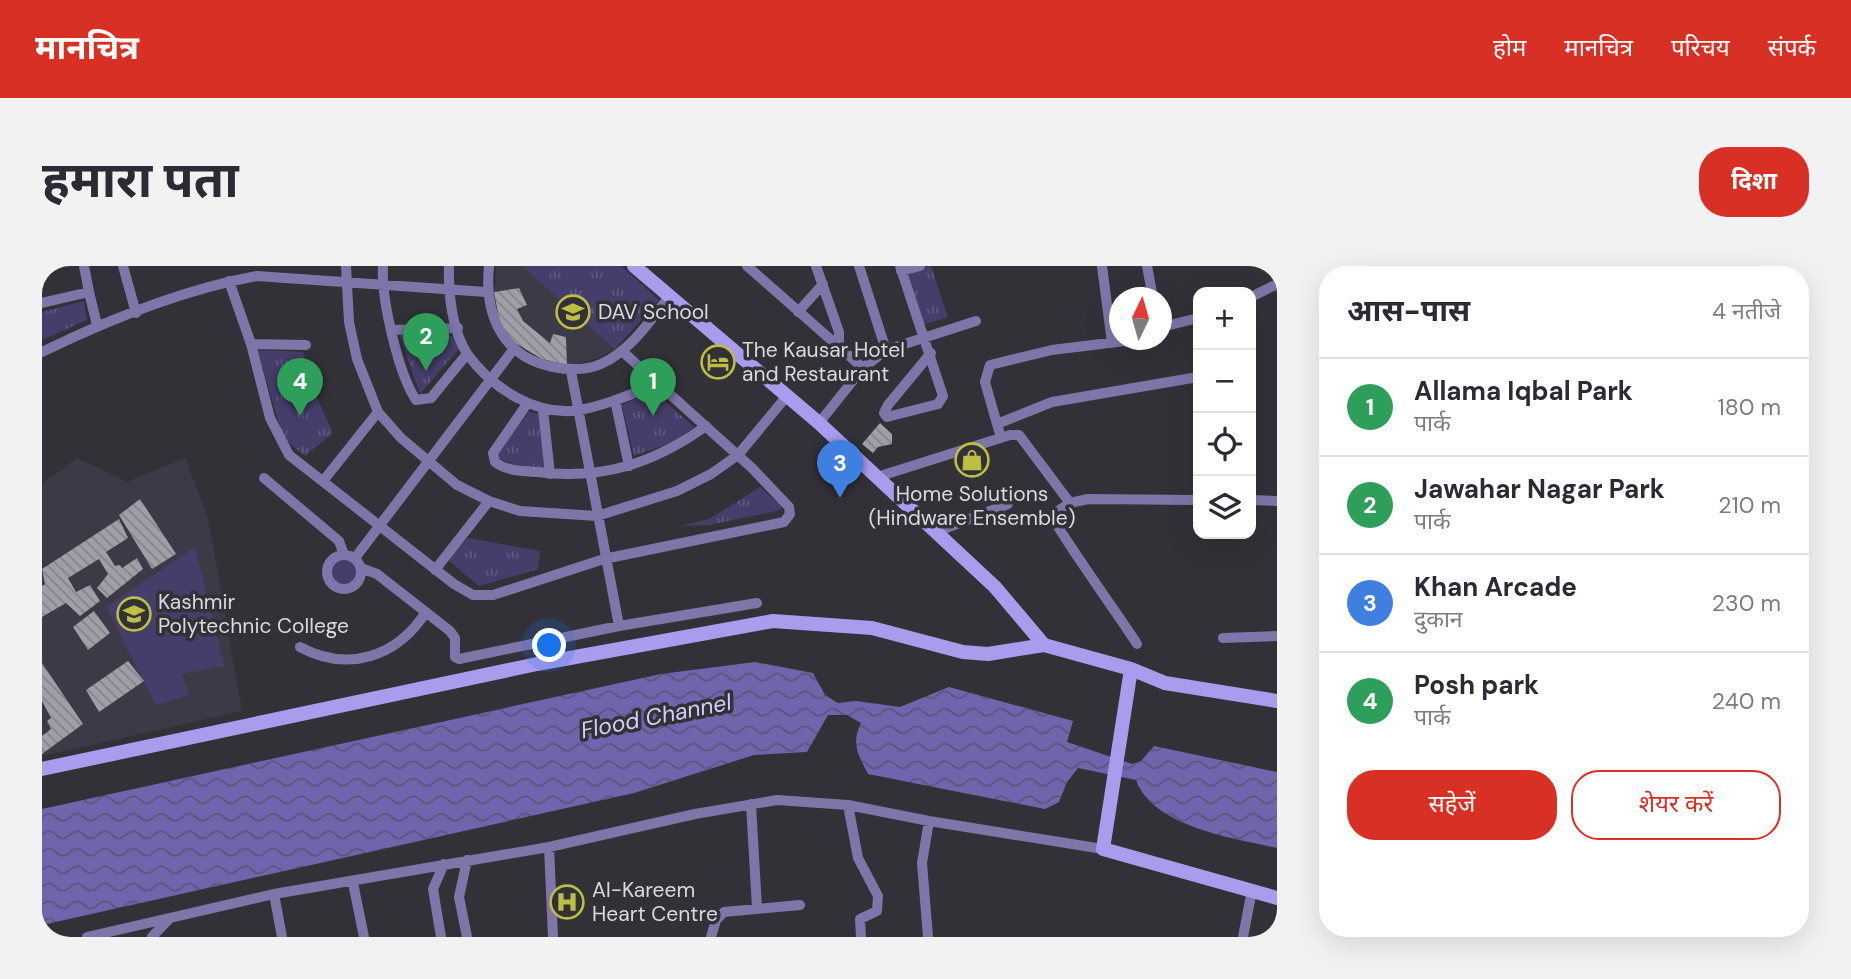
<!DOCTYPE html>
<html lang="hi">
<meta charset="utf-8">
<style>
:root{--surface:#fff;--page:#f2f2f3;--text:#2b2b33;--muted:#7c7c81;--line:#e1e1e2;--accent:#d93025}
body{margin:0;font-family:"DM Sans","Noto Sans Devanagari",sans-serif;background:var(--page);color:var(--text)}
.controls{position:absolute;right:21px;top:21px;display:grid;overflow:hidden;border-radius:14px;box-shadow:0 7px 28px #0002}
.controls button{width:63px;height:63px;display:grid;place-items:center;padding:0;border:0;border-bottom:2px solid var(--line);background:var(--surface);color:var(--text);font:35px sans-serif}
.compass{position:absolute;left:1067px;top:21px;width:63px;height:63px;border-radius:50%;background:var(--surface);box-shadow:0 7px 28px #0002;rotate:5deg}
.you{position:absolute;left:508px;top:380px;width:24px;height:24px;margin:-18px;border:5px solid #fff;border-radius:50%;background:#1a73e8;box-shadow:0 0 0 10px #1a73e833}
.badge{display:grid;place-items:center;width:46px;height:46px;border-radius:50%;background:var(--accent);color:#fff;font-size:23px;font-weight:700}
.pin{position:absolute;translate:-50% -58px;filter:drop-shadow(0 2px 4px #0008)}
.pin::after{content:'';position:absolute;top:37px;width:24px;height:21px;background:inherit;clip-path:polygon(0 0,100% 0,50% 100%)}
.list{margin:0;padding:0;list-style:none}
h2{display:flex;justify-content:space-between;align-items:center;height:91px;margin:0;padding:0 28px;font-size:30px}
h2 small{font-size:23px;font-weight:400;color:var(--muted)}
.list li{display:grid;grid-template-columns:46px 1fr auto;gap:21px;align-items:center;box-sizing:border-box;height:98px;padding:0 28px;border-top:2px solid var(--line)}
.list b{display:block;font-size:26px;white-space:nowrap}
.list p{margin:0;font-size:23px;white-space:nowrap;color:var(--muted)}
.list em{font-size:23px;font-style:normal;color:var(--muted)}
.actions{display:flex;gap:14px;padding:21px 28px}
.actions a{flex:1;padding:16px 0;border:2px solid var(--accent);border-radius:28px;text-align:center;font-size:24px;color:var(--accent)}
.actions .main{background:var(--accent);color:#fff}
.icon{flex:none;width:38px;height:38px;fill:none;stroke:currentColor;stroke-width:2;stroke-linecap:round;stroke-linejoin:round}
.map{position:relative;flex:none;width:1235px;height:671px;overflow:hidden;border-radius:28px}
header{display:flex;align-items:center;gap:42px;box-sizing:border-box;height:98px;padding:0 35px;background:var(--accent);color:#fff}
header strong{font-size:33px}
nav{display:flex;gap:38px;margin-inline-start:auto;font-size:24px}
.intro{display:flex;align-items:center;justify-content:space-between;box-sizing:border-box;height:168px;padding:0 42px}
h1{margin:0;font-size:49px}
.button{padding:18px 32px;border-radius:28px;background:var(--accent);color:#fff;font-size:24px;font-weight:700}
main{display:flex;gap:42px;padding:0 42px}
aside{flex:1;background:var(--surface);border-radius:28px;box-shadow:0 7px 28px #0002}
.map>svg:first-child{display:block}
</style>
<header>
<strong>मानचित्र</strong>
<nav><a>होम</a><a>मानचित्र</a><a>परिचय</a><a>संपर्क</a></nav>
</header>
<div class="intro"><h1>हमारा पता</h1><a class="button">दिशा</a></div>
<main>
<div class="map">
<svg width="1235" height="671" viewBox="0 0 1235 671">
<defs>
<pattern id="grass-tufts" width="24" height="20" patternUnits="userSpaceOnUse" patternTransform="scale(1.75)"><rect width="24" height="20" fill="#463e6a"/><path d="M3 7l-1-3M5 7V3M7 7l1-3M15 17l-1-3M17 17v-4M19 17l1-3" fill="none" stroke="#60597f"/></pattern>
<pattern id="water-waves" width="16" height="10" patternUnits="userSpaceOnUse" patternTransform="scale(1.75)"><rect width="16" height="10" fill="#7264ac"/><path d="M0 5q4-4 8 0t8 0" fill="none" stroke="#5c547d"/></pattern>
<pattern id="building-back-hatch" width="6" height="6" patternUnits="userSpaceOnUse" patternTransform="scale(1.75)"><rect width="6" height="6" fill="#a09fa7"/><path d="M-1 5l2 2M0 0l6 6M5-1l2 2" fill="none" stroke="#848389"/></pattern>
</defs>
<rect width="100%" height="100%" fill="#323137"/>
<path fill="#3c3a46" d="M454 0H579L617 34 573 83 556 92 528 100 500 93 473 77 458 58 452 32Z
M35 192 85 216 143 192 166 251 200 445 0 490V218Z"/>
<path fill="url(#grass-tufts)" d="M480 0H579L617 34 573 83Z
M889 0 906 51 880 59 862 6Z
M42 35 45 54 0 74V46Z
M357 68 412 70 418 82 378 128Z
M219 84 261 86 272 125 291 167 263 190 241 172 216 85Z
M611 125 652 161 628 177 592 190 580 139Z
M487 146 497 148 503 203 474 200 452 190Z
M718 221 739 240V244L667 259 639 260 667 253Z
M426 272 498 285 496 303 437 320 405 293Z
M288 305a14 14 0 1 1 28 0a14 14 0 1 1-28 0Z"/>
<path fill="#463e6a" d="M153 281 182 400 139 408 147 429 114 439 64 341Z"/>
<path fill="url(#water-waves)" d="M713 396 771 407 783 429 796 437 814 435 858 441 907 421 1031 455 1025 476 1090 498 1099 495 1112 480 1235 506V582C1191 572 1111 561 1094 514L1036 502 1025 516 1017 536 1003 543 826 508C816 489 809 477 819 457L805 449H786L765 486 712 489 592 527 0 659V543L619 408Z"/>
<path fill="url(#building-back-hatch)" d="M477 22 485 39 475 43 481 55 508 77 511 68 524 71 525 99 500 93 473 77 458 58 452 26Z
M838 157 850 168V178L836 181 831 187 820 178Z
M98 233 134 288 110 303 77 249Z
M77 253 86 272 64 286 73 300 78 299 80 302 95 292 101 303 65 332 55 322 66 308 57 293 26 312 34 326 48 319 58 335 38 350 24 337 0 351V320L3 318 0 303Z
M52 345 68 367 46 384 31 361Z
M86 395 102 415 57 446 44 424Z
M0 397 41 458 0 488V470L9 463 5 455 9 452 0 435Z
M517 625H536L537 647H517Z"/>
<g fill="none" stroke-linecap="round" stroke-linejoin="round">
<path stroke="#7e76a9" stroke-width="10" d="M81 0 94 47
M304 0 307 56 315 93 336 146 359 172 415 219 447 235 478 245 555 250 635 225 669 208 696 189 744 131
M341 0C339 32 356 107 374 134L389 132 425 88
M407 0C406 27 410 66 426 89 451 123 495 151 538 144 564 139 590 128 615 118
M447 0C442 48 460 91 511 101 527 104 543 105 559 98 588 85 607 56 627 31
M705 0 821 102
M774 0 797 66V78
M817 0 844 84
M858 0 901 130 896 138 845 151 842 147 846 139 889 87
M1060 0 1070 77
M1105 0 1111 32
M859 5 878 0
M187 15 209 78 228 152 247 189 412 318 431 329H451L562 293 742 256 748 248 747 241 710 202 581 86
M47 26 55 59
M1209 31 1235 18
M0 37 47 26 42 0
M756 46 781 18
M1120 61 1156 52
M349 64 416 62
M209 78 264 79
M0 86C66 54 143 23 215 10L444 26
M529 105 577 360
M573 134 587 200
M485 138 451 187 453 196C464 205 480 205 495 206 560 214 611 198 664 160
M501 144 508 208
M777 157 821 102 844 84 934 55
M955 158 1010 136 1156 111
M959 172 943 116 948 99 1010 84 1091 74
M835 211 968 169H977L1028 237
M222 212 297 275 302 289
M281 215 336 146
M1209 234 1235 235
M894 266 966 238
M285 306a17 17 0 1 1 34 0a17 17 0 1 1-34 0Z
M313 292 471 84
M319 302 335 308 408 365 413 372V391L417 393 577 360 715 337
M393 304 447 235
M1181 372 1235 370
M1095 378C1084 360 1011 258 1010 249L1028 237 1046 233 1156 234
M258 381C306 407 355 391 384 346
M709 538 715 642
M806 539 816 592 836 630 835 645 818 653 819 671
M507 581 511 671
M425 594 417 631 425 671
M311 617 322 671
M232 628 240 671
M45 671 232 628 507 581 653 548 735 534 806 539 887 555 1061 583
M110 671 127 653
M399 671 391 623 402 598
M669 671 674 654 682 646 758 639
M886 671 880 597 887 555
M1201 671 1210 624"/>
<path stroke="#a99ced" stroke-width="14" d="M592 0 777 157 953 321 1002 379 1089 403 1123 417 1235 435
M1089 403 1061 583 1235 632
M0 503 495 398 731 355 830 362 921 386 946 388 1002 379"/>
</g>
<defs>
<symbol id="school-ring" viewBox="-11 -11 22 22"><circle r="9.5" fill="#323137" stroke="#bcbf44" stroke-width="1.5"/><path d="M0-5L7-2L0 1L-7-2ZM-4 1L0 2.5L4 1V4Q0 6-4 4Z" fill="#bcbf44"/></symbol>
<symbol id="hotel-ring" viewBox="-11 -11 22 22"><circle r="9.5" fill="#323137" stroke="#bcbf44" stroke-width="1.5"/><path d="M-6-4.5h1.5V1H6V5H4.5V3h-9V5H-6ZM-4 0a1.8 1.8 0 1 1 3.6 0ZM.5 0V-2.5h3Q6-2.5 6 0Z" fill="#bcbf44"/></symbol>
<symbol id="shop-ring" viewBox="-11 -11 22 22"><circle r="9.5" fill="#323137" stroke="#bcbf44" stroke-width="1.5"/><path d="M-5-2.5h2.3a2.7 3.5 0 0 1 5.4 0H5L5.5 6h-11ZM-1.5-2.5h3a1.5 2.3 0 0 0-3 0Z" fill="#bcbf44"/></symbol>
<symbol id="university-ring" viewBox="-11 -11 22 22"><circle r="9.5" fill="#323137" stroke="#bcbf44" stroke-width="1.5"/><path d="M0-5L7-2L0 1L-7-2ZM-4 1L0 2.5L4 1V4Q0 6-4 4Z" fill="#bcbf44"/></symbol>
<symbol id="hospital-ring" viewBox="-11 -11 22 22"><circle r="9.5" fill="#323137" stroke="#bcbf44" stroke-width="1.5"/><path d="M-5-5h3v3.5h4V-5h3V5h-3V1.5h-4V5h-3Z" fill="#bcbf44"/></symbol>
</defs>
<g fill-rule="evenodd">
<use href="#school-ring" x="512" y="27" width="38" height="38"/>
<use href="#hotel-ring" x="657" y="77" width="38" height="38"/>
<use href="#shop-ring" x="911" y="175" width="38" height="38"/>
<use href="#university-ring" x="73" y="329" width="38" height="38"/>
<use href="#hospital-ring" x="506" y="617" width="38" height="38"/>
</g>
<g text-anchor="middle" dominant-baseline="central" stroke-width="7" stroke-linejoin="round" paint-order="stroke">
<g font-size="21" fill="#dadade" stroke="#323137" text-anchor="start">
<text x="556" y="46">DAV School</text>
<text x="700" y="84">The Kausar Hotel<tspan x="700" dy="24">and Restaurant</tspan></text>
<text x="930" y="228" text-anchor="middle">Home Solutions<tspan x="930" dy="24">(Hindware Ensemble)</tspan></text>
<text x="116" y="336">Kashmir<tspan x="116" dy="24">Polytechnic College</tspan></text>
<text x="550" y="624">Al-Kareem<tspan x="550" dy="24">Heart Centre</tspan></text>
</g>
<g font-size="23" font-style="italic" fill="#d3cef6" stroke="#323137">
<text transform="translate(614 450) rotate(-11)">Flood Channel</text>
</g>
</g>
</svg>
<div class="controls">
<button>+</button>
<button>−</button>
<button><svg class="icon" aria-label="locate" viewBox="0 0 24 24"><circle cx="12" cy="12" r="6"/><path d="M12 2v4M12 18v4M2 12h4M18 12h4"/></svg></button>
<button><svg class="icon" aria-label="layers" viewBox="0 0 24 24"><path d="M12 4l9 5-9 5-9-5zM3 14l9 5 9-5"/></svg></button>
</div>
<svg class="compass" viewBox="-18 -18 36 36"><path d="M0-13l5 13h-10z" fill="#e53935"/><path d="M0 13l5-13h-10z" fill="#7c7c81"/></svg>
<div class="you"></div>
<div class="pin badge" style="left:611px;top:150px;background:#2e9e5b">1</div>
<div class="pin badge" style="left:384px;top:105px;background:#2e9e5b">2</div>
<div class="pin badge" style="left:798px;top:232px;background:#3f7fe0">3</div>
<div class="pin badge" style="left:258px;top:150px;background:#2e9e5b">4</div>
</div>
<aside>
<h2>आस-पास<small>4 नतीजे</small></h2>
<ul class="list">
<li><span class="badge" style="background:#2e9e5b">1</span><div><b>Allama Iqbal Park</b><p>पार्क</p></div><em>180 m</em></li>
<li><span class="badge" style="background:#2e9e5b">2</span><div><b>Jawahar Nagar Park</b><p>पार्क</p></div><em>210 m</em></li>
<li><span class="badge" style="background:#3f7fe0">3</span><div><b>Khan Arcade</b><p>दुकान</p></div><em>230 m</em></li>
<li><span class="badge" style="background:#2e9e5b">4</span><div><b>Posh park</b><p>पार्क</p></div><em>240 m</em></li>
</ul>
<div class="actions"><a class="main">सहेजें</a><a>शेयर करें</a></div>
</aside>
</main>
